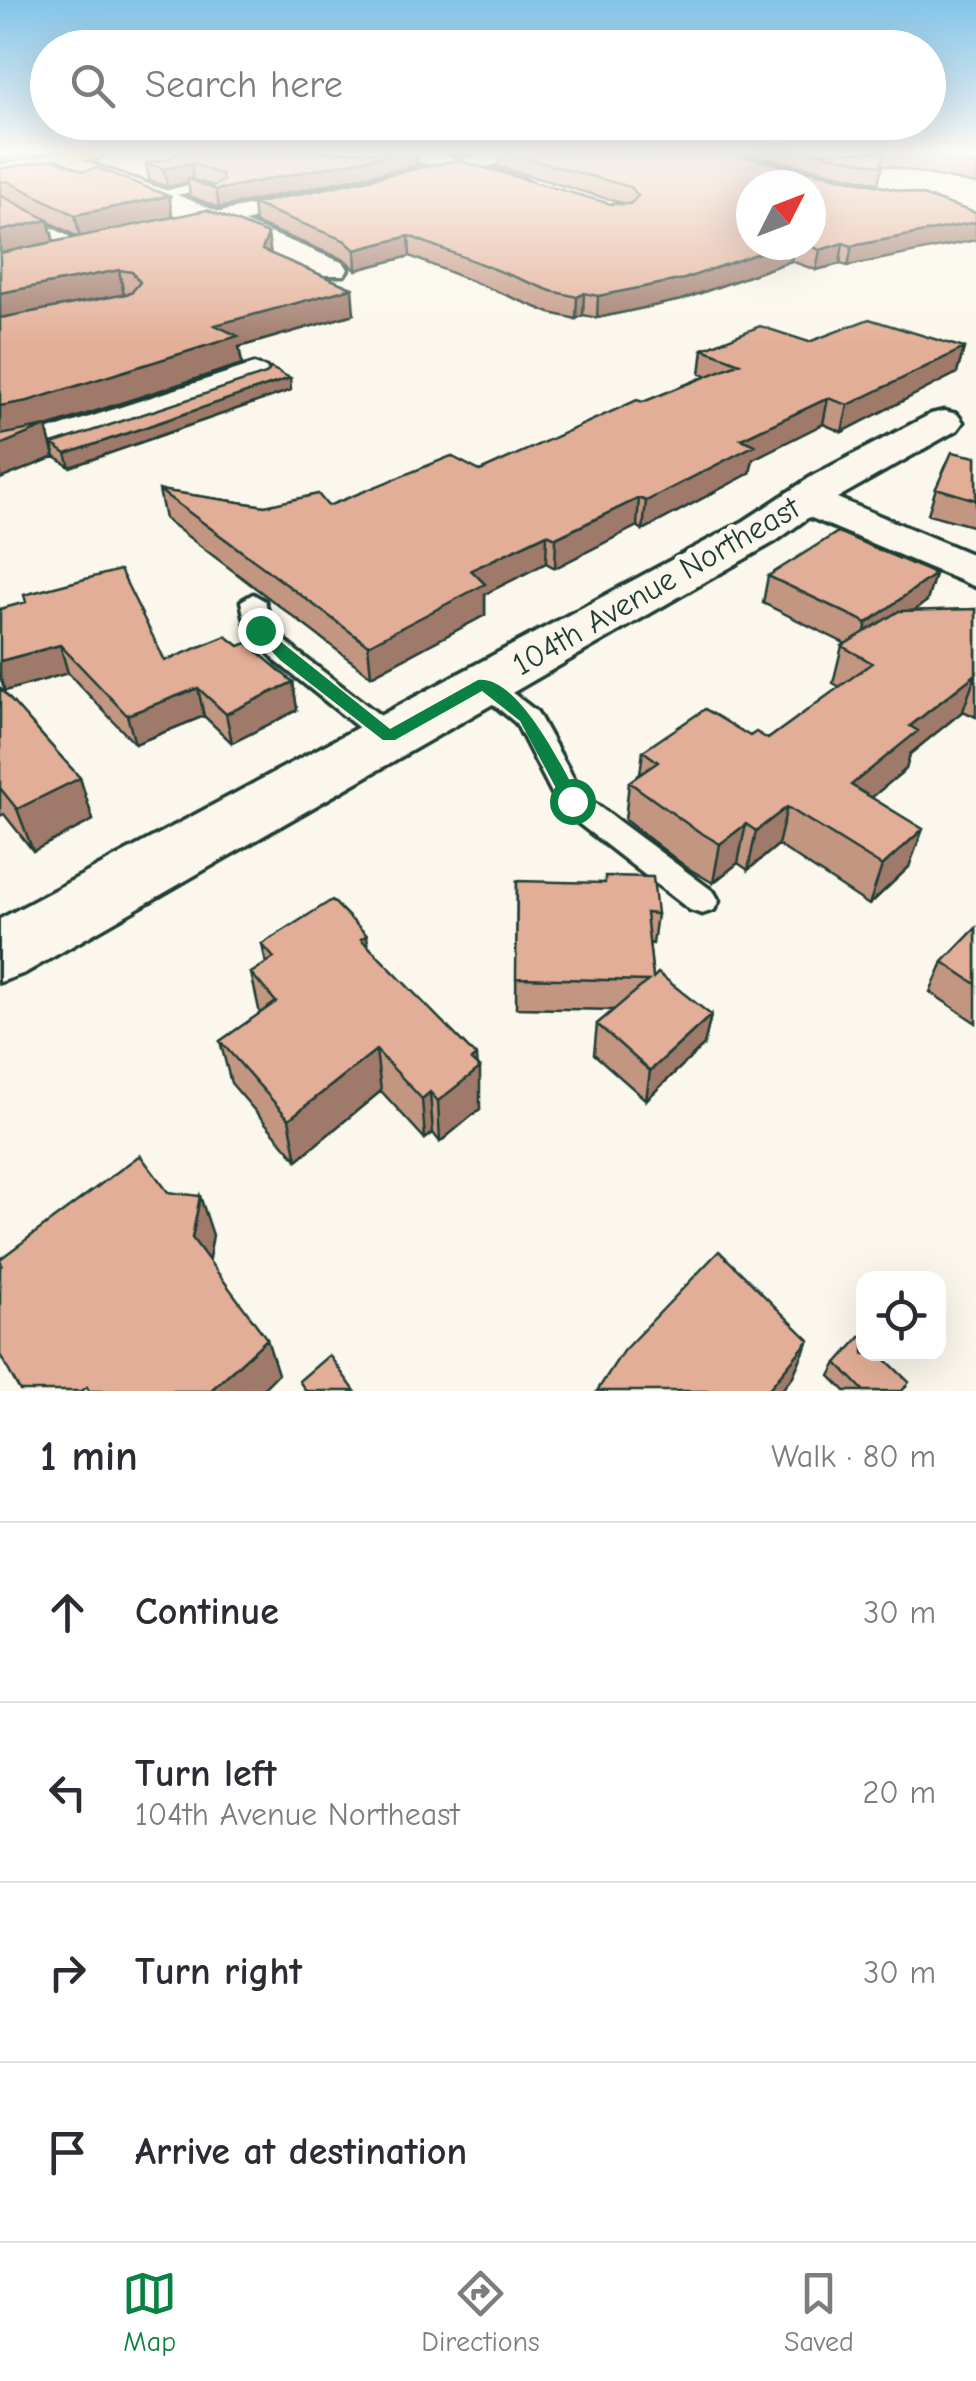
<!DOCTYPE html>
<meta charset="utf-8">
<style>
:root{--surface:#fff;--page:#f2f2f3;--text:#2b2b33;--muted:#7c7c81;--line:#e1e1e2;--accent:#0b8043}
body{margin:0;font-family:"Comic Neue",sans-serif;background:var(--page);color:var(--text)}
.controls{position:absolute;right:30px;bottom:30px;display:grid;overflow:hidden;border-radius:20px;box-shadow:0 10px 40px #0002}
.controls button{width:90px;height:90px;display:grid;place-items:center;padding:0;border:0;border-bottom:2px solid var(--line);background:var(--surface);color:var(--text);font:50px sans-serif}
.compass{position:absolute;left:736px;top:170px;width:90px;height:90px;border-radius:50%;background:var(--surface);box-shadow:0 10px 40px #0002;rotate:48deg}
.stop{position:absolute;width:30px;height:30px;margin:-22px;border:8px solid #0b8043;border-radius:50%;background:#fff}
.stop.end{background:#0b8043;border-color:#fff;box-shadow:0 2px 10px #0008}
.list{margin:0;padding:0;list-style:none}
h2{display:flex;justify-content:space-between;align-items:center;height:130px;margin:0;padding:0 40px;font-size:42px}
h2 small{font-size:32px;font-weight:400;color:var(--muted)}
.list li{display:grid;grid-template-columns:65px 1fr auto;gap:30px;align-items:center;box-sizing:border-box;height:180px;padding:0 40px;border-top:2px solid var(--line)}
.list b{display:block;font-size:38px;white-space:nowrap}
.list p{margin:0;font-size:32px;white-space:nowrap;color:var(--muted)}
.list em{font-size:32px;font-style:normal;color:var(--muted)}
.icon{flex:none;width:55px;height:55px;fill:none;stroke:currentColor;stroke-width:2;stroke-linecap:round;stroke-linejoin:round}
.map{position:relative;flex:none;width:976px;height:1391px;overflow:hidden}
.search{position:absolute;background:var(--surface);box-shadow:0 10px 40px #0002;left:30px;right:30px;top:30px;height:110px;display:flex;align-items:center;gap:25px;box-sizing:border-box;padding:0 35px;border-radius:55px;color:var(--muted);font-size:38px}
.sheet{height:850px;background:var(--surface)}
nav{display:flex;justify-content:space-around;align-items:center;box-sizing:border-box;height:140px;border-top:2px solid var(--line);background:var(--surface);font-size:28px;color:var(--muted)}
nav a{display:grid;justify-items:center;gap:5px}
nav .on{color:var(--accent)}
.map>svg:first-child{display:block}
</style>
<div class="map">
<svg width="976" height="1391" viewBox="0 0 976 1391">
<rect width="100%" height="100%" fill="#fbf7ec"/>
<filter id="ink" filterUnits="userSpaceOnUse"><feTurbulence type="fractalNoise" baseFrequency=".01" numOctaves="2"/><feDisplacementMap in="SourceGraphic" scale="20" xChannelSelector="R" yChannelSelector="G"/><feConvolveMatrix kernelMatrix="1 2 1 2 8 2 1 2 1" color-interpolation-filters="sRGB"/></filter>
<g filter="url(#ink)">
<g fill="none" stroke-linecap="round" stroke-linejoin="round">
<defs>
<path id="lane" d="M0 152H21L0 158Z
M192 184 223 196 217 200 191 192 156 199 150 195Z
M11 206 89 247 91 250 79 253 6 213 0 215V207Z
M253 594 265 601 272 627 295 650 399 730 403 737 399 744H379L277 662 247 629 241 601Z
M483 676 493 678 537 712 582 794 714 892 719 901 714 910 702 914 690 910 560 809 516 723 469 684Z"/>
<path id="street" d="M58 152 165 190 344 263 348 269 344 275H324L50 164 47 159Z
M401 152H432L526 180 530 185 518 192 510 190 403 157Z
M254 364 266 368 272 375 266 382 59 452 0 465V441L37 434Z
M944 411 957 414 963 422 957 430 837 498 976 556V587L809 517 776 541 25 973 0 982V919L744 521 814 475 931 414Z"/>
<path id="secondary" d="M496 152H535L524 158 156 242 143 234 156 226Z"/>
<path id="primary" d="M64 152H103L100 157 0 179V165Z"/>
</defs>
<use href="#lane" stroke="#1f3d34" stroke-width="7"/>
<use href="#street" stroke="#1f3d34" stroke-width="7"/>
<use href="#secondary" stroke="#1f3d34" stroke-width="7"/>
<use href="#primary" stroke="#1f3d34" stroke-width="7"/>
<use href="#lane" fill="#fbf7ec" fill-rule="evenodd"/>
<use href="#street" fill="#fbf7ec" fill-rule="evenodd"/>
<use href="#secondary" fill="#fbf7ec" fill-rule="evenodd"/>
<use href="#primary" fill="#fae180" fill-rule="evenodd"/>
</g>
<path fill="#c39682" stroke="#1f3d34" stroke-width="2.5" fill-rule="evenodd" d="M177 152H417V165L219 208 190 196 188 182 167 187 149 180 146 163 169 159Z
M445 152H480L460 156Z
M500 152H723L925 196 848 266 840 264 816 270 791 261 681 300 597 318 583 315 576 319 550 313 410 256 356 270 345 260 255 223 253 204H625L499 167ZM751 185 811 245H751Z
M736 152H976V184L883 165 878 183Z
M0 169 173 217 270 254 354 314 239 347 242 364 46 427 54 457 0 479ZM49 222 59 227 78 237 54 242Z
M809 342 964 348 957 373 842 432 823 424 753 459 750 473 643 530 637 526 555 568 546 563 485 594V615L371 676 165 519 159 490 265 506H328L480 471 706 376 700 374 703 349Z
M291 390 70 467 55 457 52 444Z
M976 457V527L928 514 936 488Z
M935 574 927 601 913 611 976 609V717L963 711 910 754 906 769 871 797 909 867 869 905 778 845 748 870 738 863 713 883 686 867 625 820 629 782 640 774 643 751 750 736 768 739 840 687 833 683 842 646 846 644 763 603 768 576Z
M0 609 165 661 239 646 293 682 297 710 232 743 204 716 135 744 68 673 5 691 0 676Z
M0 688 80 778 93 820 33 851 4 814 0 816Z
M517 881 657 914 653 944 649 943 653 978 711 1015 704 1045 646 1100 594 1054 597 1024 614 1010 516 1008Z
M976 928V1023L930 992 943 962Z
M262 944 369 947 477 1065 480 1109 440 1142 433 1133 425 1139 381 1091 297 1160 231 1083 220 1041 260 1014 251 973 266 964Z
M837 1363 903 1391H845L830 1376Z"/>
<path fill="#9f7a6a" stroke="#1f3d34" stroke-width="2.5" d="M401 152H417V165L219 208 216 190Z
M460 152H480L460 156Z
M191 163 193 180 187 178 188 182 167 187 164 169Z
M169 196 173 218 80 238 75 215Z
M48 220 54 244 0 256V231Z
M976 222V240L848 266 852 246Z
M268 234 271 257 262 250Z
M409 236 410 256 356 270 355 250Z
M843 243 840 264 816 270 820 250Z
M782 245H794L791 261 681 300 597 318 598 296Z
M119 270 124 295 0 320V293Z
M352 288 354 314 239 347 242 364 46 427 54 457 0 479V406L215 325Z
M584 293 583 315 576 319 577 297Z
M964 348 957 373 842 432 848 405Z
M290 378 291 390 70 467 66 454Z
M828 398 823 424 753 459 750 473 643 530 646 501 741 439Z
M639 498 637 526 555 568 556 538Z
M547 534 546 563 485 594V615L371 676 368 645 471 570Z
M935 574 927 601 860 651 867 623Z
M60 645 68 673 5 691 0 676V661Z
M976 674 963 711 910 754 906 769 840 824 851 785 910 726Z
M293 682 297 710 232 743 226 714Z
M198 688 204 716 135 744 127 715Z
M80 778 93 820 33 851 17 809Z
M787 807 778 845 748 870 756 831Z
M746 824 738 863 713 883 720 844Z
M923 829 909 867 869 905 882 866Z
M367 935 372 977 361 939Z
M711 1015 704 1045 646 1100 650 1071Z
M376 1050 381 1091 297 1160 289 1119Z
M476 1056 477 1070 480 1068V1109L440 1142 438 1101 471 1060Z
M430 1092 433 1133 425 1139 422 1099Z
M200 1196 213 1235 206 1276 192 1238Z
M267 1339 278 1374 261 1391H210Z
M809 1340 793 1376 781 1391H767Z"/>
<path fill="#e3ae97" stroke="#1f3d34" stroke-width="2.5" d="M177 152H401L216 190 187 178 213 186 223 181 222 175 191 163 164 169 146 163 169 159Z
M503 152H723L925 196 976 213V222L852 246 843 243 820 250 807 245H811V185H751V245H782L684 279 598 296 584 293 577 297 551 291 409 236 355 250 344 240 253 204 457 160 611 204H630L638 196 631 187Z
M815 152H885L881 166Z
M904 152H976V166Z
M55 159 83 171 98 168 169 196 75 215 7 181 0 182V169Z
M0 195 48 220 0 231Z
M207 210 268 234 262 250 352 288 215 325 238 336 28 401 0 406V318L131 293 140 282 132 272 119 270 0 293V253Z
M869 319 964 348 848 405 828 398 741 439 755 445 646 501 639 498 556 538 547 534 471 570 485 584 368 645 159 490 265 506 318 494 328 506 451 456 480 471 637 400 643 402 740 363 703 349 760 326 809 342Z
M271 368 290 378 66 454 52 444 266 374Z
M46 426 0 445V435Z
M952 452 976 457V500L936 488Z
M838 532 935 574 867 623 768 576Z
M120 570 165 661 226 636 239 646 247 643 293 682 226 714 198 688 127 715 60 645 0 661V609L26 602 24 595Z
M976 609V674L910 726 918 731 851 785 923 829 882 866 787 807 756 831 746 824 720 844 693 828 629 782 658 762 643 751 705 709 750 736 756 732 768 739 872 663 842 646 899 611Z
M0 688 80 778 17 809 0 788Z
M605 876 653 877 657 914 646 913 653 978 658 973 711 1015 650 1071 597 1024 648 981 516 978 517 881 605 883Z
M332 900 367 935 361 939 476 1056 471 1060 480 1068 438 1101 430 1092 422 1099 376 1050 289 1119 220 1041 276 1002 251 973 274 958 262 944Z
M976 928V984L943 962Z
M140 1155 168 1192 200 1196 192 1238 267 1339 210 1391H89L87 1387 82 1391H20L0 1355V1267L2 1265 0 1259Z
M719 1251 809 1340 767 1391H597L623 1351Z
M861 1336 864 1338V1354H880L909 1382 902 1391H864L837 1363Z
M329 1355 355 1391H306L299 1381Z"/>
</g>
<linearGradient id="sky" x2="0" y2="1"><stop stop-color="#83c3e8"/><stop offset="0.44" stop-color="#fdfbf6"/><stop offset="1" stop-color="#fdfbf6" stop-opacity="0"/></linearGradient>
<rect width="976" height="346" fill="url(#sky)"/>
<path fill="#0b8043" d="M260 625 390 729 478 680C519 675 563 770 581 801L578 805H565L520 721 482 691 395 740H383L280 660 252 630Z"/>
<g text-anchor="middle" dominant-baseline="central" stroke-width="10" stroke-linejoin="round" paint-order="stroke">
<g font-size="32" fill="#1f3d34" stroke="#fbf7ec">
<text transform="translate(656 586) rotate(-30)">104th Avenue Northeast</text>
</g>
</g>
</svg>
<div class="controls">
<button><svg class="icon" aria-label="locate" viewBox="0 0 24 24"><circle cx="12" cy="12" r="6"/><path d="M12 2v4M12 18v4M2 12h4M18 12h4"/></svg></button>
</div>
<svg class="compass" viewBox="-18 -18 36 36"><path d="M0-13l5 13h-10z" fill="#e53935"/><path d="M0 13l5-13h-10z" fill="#7c7c81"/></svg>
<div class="stop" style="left:572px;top:801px"></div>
<div class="stop end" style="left:260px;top:630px"></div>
<div class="search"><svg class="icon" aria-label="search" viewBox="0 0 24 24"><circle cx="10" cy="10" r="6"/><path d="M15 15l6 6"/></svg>Search here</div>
</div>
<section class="sheet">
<h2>1 min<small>Walk · 80 m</small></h2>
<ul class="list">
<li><svg class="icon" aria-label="ahead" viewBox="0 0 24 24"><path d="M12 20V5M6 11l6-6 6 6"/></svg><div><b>Continue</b></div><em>30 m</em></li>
<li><svg class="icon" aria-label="left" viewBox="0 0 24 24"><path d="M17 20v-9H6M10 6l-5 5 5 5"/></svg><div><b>Turn left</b><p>104th Avenue Northeast</p></div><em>20 m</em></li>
<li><svg class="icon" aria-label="right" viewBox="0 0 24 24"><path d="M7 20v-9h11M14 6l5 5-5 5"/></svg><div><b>Turn right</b></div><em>30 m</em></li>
<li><svg class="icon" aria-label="arrive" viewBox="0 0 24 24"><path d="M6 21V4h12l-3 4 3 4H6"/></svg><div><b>Arrive at destination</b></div></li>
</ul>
</section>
<nav>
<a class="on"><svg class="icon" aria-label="map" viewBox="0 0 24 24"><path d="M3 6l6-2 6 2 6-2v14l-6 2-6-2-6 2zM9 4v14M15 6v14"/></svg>Map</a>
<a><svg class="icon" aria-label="directions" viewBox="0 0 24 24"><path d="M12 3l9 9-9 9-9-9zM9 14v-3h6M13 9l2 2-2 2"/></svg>Directions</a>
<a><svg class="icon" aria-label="saved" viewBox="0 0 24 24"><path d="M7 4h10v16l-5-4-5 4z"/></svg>Saved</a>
</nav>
